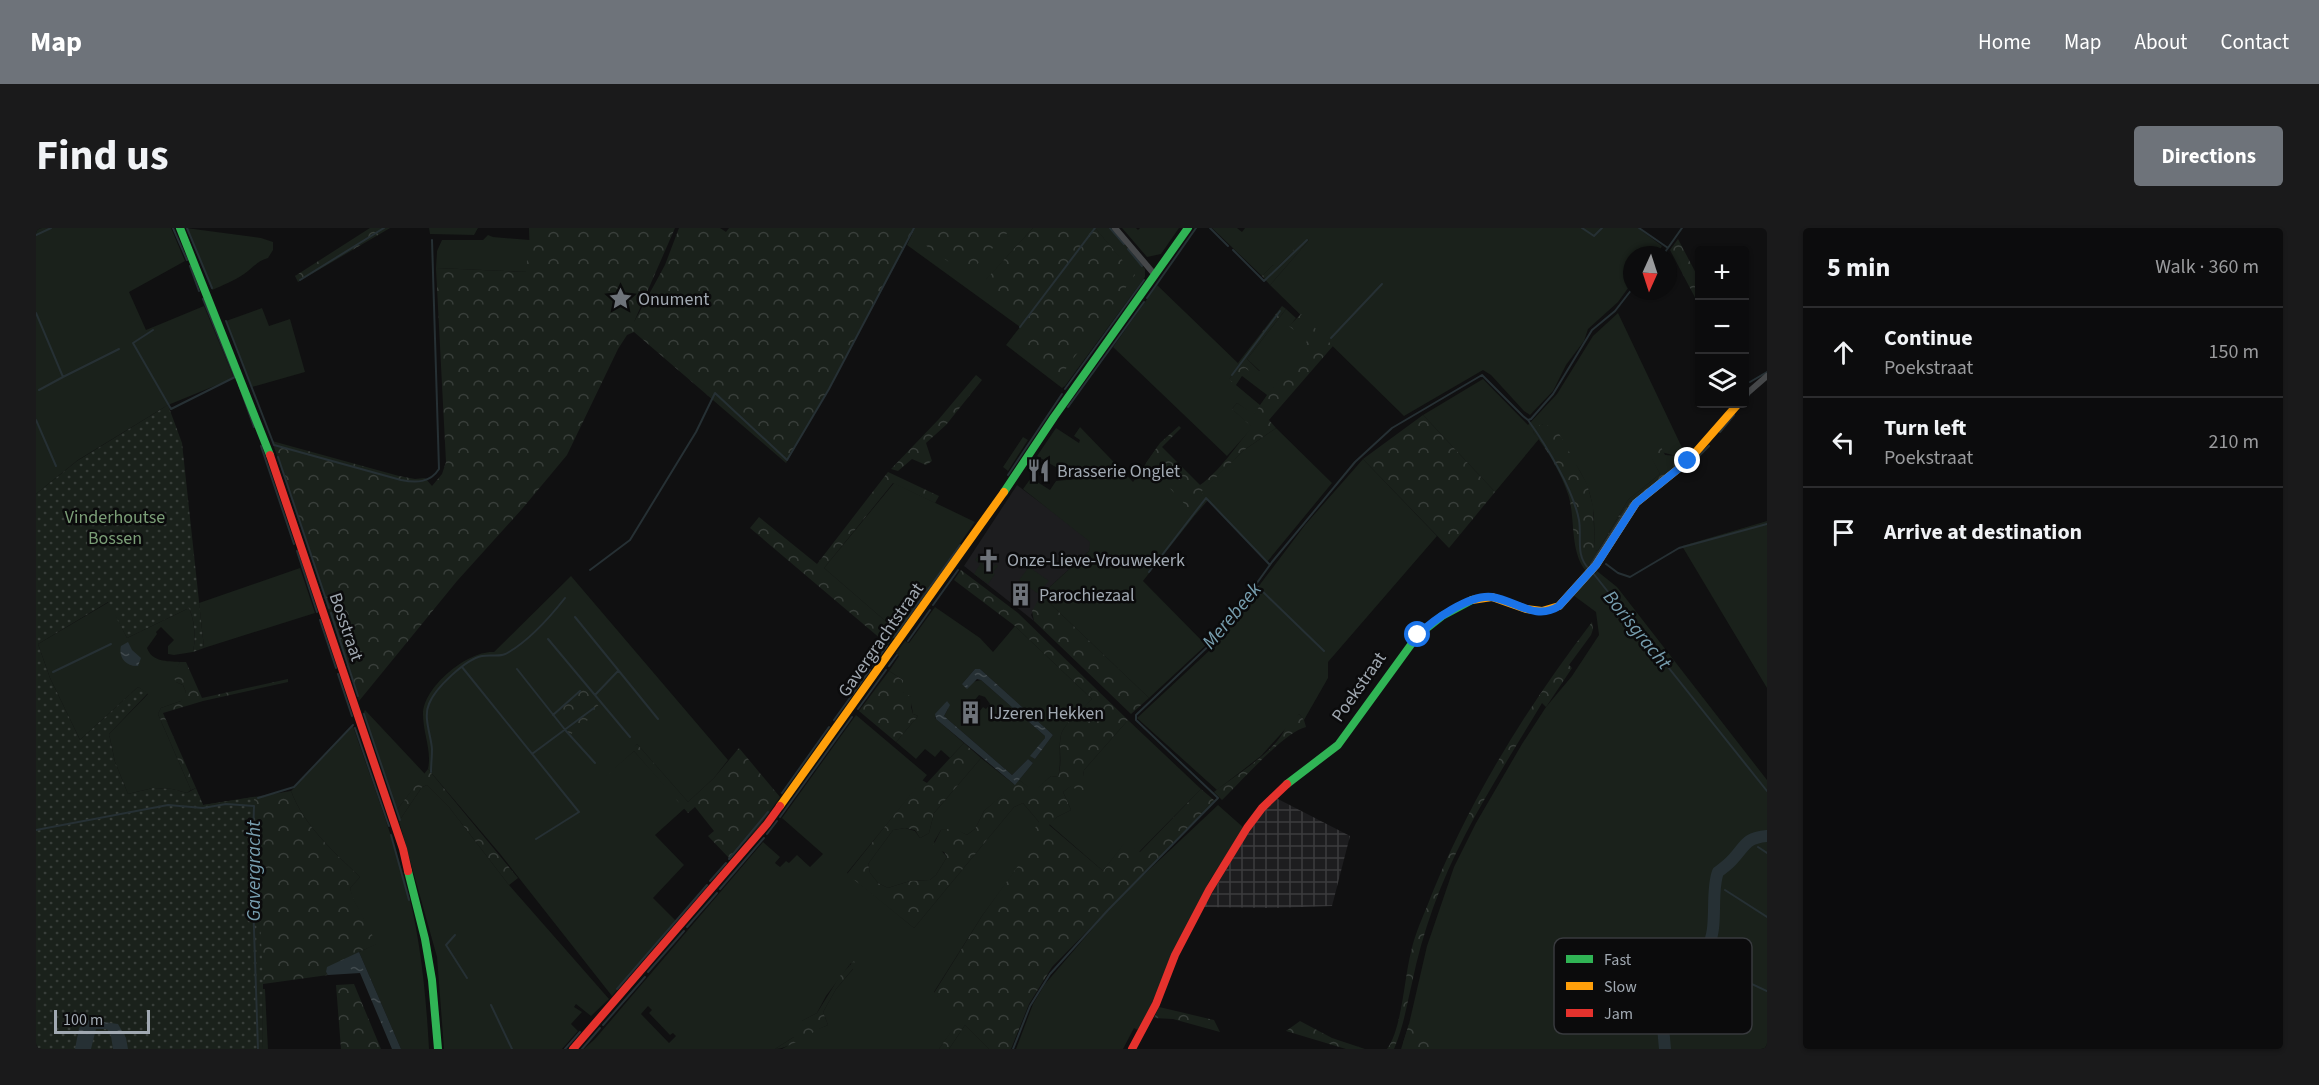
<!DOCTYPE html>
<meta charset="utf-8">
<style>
:root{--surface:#0c0c0d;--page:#1a1a1b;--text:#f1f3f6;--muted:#9a9b9d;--line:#2c2c2e;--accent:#6e737a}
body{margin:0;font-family:"Source Sans 3",sans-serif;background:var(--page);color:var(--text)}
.controls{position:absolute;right:18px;top:18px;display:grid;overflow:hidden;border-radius:6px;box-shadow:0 2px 4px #0004}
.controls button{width:54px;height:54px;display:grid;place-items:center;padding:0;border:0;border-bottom:2px solid var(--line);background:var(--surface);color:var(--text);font:30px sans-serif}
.compass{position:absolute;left:1587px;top:18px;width:54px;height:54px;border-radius:50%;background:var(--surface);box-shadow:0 2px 4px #0004;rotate:183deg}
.scale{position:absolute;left:18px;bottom:15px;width:96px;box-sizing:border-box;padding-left:6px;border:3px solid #a1a9b2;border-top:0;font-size:16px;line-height:21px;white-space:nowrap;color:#a1a9b2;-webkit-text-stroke:4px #0b0b0c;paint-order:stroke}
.stop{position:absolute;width:18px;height:18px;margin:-14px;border:4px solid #1a73e8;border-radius:50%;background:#fff}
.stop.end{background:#1a73e8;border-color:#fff;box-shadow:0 2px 6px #0008}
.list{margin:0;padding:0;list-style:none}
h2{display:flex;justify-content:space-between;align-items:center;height:78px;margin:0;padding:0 24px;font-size:26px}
h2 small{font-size:20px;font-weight:400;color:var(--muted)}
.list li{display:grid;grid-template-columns:39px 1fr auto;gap:18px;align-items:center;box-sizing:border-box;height:90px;padding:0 24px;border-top:2px solid var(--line)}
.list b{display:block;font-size:22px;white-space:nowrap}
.list p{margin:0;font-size:20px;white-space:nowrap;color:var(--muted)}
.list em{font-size:20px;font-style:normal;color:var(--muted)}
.icon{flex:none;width:33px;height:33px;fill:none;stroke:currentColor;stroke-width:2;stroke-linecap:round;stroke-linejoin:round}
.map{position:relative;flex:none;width:1731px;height:821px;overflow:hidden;border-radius:6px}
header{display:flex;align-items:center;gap:36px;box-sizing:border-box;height:84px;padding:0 30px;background:var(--accent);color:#fff}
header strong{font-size:28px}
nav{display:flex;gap:33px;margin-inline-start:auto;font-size:21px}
.intro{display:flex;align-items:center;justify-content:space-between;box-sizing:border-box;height:144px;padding:0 36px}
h1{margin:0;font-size:42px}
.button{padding:15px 27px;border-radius:6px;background:var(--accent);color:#fff;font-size:21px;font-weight:700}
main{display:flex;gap:36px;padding:0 36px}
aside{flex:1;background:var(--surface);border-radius:6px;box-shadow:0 2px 4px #0004}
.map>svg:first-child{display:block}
</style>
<header>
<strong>Map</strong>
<nav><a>Home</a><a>Map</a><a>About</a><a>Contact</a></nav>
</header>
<div class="intro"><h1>Find us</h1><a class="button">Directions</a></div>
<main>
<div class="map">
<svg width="1731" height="821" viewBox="0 0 1731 821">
<defs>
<pattern id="industrial-grid" width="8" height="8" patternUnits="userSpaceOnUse" patternTransform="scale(1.5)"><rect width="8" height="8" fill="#1d1d1f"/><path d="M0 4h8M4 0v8" fill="none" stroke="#3b3b3d"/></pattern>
<pattern id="forest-crowns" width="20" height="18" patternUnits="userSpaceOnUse" patternTransform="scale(1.5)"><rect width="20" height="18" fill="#1a211b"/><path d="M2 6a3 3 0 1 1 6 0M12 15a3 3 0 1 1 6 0" fill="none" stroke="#383e3a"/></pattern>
<pattern id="park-dots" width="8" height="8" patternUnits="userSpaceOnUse" patternTransform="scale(1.5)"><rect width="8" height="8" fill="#1a211b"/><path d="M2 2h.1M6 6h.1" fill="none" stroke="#383e3a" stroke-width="1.8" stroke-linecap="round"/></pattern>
<pattern id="water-ripples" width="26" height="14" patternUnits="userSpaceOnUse" patternTransform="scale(1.5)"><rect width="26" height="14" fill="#263034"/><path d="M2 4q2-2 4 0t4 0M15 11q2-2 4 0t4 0" fill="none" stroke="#424b4f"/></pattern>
</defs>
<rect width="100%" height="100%" fill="#101011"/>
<path fill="#1d1d1f" d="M981 257 1050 309 1054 313 1055 318 1053 323 1005 367 995 387 998 393 928 338Z"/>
<path fill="url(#industrial-grid)" d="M1240 570 1314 608 1296 678 1235 680 1168 679 1207 613 1230 580Z"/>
<path fill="#1a211b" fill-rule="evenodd" d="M0 0H135L149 33 93 64 110 102 168 78 198 150 132 177 42 232 0 266Z
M150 0 225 10 237 14V22L232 30C221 33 217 40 208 46 198 53 187 57 176 62Z
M354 0H442L438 7 394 6 393 0Z
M879 0H997L950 52 1098 47 1059 0H1076L1109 41V49L1029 158 1026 160 970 117 984 99 871 17Z
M1086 0H1100L1102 2 1104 0H1143L1125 26 1111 29Z
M1176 0H1201L1206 4 1209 0H1602L1626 18 1621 27H1596L1595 56 1582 74 1552 101 1548 113 1530 137 1517 163 1494 187 1488 183 1455 147 1447 142 1368 188 1234 57 1273 12 1270 10 1240 40 1237 37 1226 48Z
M452 7 457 9 494 12V32L491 44 400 40 401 23 406 12H447Z
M1121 57 1205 138 1193 151 1209 140 1224 143 1211 131 1250 81 1260 90 1254 98 1272 113 1218 187 1201 175 1196 181 1217 199 1191 228 1077 119ZM1206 148 1231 167 1224 177 1200 157Z
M226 80 233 98 254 91 269 144 216 159 190 93Z
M1582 85 1650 228 1648 232C1638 226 1622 224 1611 220L1624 246 1592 272 1562 323 1559 322C1558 307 1559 290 1556 275 1550 242 1527 220 1506 196L1497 204 1503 211 1459 264 1387 187 1447 151 1492 197 1521 166 1557 108Z
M1044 199 1097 254 1122 218 1165 263 1208 222 1240 200 1296 255 1231 334 1171 272 1107 353 1170 417 1113 470 1005 367 1053 323 1054 314 987 261 995 250 1014 262 1020 253 1040 251 1001 228 1020 200 1043 215 1044 212 1038 208Z
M987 209 992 212 972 243 967 239Z
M1327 231 1401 308 1292 434V450L1268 492 1263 486 1225 528 1181 562 1101 490 1175 421 1269 297Z
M858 255 939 294 862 404 788 340Z
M1731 293V460L1646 318Z
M942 328 948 333 946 336 951 339 949 342 952 344 960 336 962 338 957 344 959 346 952 356 938 346 944 336 939 332Z
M993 339 1013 353 1001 365 983 352Z
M264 340 279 385 168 420 163 375Z
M1561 343 1581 359 1731 552V821H1365L1373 796 1391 718 1418 639 1440 595 1486 516 1510 479 1536 448 1563 407 1560 384 1537 367Z
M535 348 692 532 678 550 652 574 601 516 568 549 598 523 649 580 619 607 648 637 617 670 640 693 576 768 465 627 392 541C396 522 387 506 387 486 387 459 432 422 458 424Z
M73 374 91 410 153 380C159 393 160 410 157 424L138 427 132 426V418L138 412 125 399 120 404 121 406 111 420C116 434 131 433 144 434L140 442V454L147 457 150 464 145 473 125 480 122 486 155 562 151 565 136 561 117 560 92 566 79 534 73 506 112 466 102 459 44 512 14 450 2 416Z
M899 379 944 410 957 424 979 398 1056 471C1049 479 1027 497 1025 507 1022 521 1026 534 1022 549L1015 548 998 564 983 552 997 535 992 531 976 547 908 488 912 481 911 473 899 490 928 515 914 530 905 522 899 529 889 521 880 531 860 514 882 488 877 486 874 468H870L867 464V452L853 443 863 428 860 425 869 413 873 415ZM939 441H944L1017 507 999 531 995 528 1009 510V508L945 452 926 456ZM943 467 949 469 954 476 950 481 947 479 937 491 939 493 935 498 925 489Z
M329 482 389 546 360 583 327 486Z
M820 487 891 547 811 645 878 700 978 579 987 575 1003 594 1001 613 946 688 898 764 924 792 903 821H746L777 803 792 797 787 784 800 761 817 741 815 735 790 768 781 785 766 793 758 809 739 821H548L559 811 727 614 744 629 739 635 744 639 750 633 753 635 761 627 774 639 787 626 746 590ZM612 778 616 782 613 785 634 807 637 805 640 808 633 815 605 786Z
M1092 492 1165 561 1103 624 1089 615 1067 643 1013 596 1021 589 1035 582 1027 564 1047 548 1048 542Z
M317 498C334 548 353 598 368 649 384 703 390 765 393 821H365L323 724 340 716 316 669 314 660 324 649C298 624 268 598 255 563Z
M945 530 979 557 948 583 939 601 931 607 918 601 905 602 898 614 911 629 900 647 894 652 874 653 852 660 842 655 834 645 832 636 857 602 869 600 879 603 884 610 893 605 898 585Z
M391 557 413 579 473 657 573 771 555 788 540 776 538 779 546 784 535 796 542 803 526 821H408L401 729 363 593 386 559Z
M1182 577 1208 600 1174 652 1138 723 1104 803 1098 800 1087 821H980L997 776 1009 756 1081 672Z
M227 761H229L232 821H226Z
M929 797 953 821H913Z"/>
<path fill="url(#forest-crowns)" d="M334 0H354L262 54 259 48Z
M493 0H639L598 94 629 37 643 0H684L690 4 693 0H879L793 161 750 235 598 104 591 107 582 121 531 227 486 281 421 353 323 473 236 213 363 248 379 251 389 250 396 258 406 246 410 234 400 40 490 44 491 32H494Z
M891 0H976L931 47 885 14Z
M997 0H1059L1099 47 1023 150 985 121 989 103C979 83 958 76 944 58Z
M1270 9 1273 12 1234 57 1226 48 1237 37 1241 39Z
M1642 11 1663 51V77L1634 22Z
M1246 78 1250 81 1211 131 1224 144 1220 148 1209 140 1196 154 1193 151 1204 138 1202 135Z
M1265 86 1297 118 1233 192 1240 200 1208 222 1165 264 1172 272 1159 287 1110 235 1124 215 1143 198 1145 200 1126 219 1164 257C1183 244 1201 217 1216 199L1196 181 1201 175 1218 186 1271 113 1253 98Z
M940 147 946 152 910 197 890 215 896 233 890 237 876 231 862 243 855 241 903 191Z
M1387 187 1459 264 1413 320 1327 231Z
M1505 196 1520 200 1551 256 1557 278 1559 322 1562 323 1592 272 1624 246 1610 220 1618 217 1625 219 1629 227 1641 228 1648 232 1621 255 1550 343C1533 322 1540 290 1532 266 1525 245 1511 221 1497 204Z
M852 244 903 268 899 275 857 255 788 340 862 404 852 417 714 300 723 289 781 336Z
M925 342 982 385 1092 492 1048 542 1047 548 1051 560C1045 564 1040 562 1035 558L1027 564 1035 582 1021 589 1013 597 1067 643 1089 614 1104 624 1165 561 1179 573 1016 739 993 776 975 821H953L929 797 913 821H903L923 792 898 765 946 688 1000 613 995 606 1003 594 987 575 978 579 878 700 811 646 886 552 891 555 928 515 945 530 898 585 893 605 884 610 879 602 869 600 857 602 832 636 834 645 842 655 852 660 874 653 894 652 900 647 911 629 908 624 896 620 905 602 918 600 931 607 939 601 948 583 983 552 998 563 1015 548 1022 549C1027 533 1022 521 1025 507 1027 497 1048 479 1056 471L979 398 918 352Z
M1005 367 1113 470 1095 486 998 393 996 383Z
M1556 394 1557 401 1555 407 1533 437 1536 440 1510 479 1506 475C1466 542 1423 607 1397 680 1388 705 1381 730 1376 755 1370 780 1368 797 1358 821H1351C1366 801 1368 751 1375 724 1378 710 1384 695 1390 681 1430 577 1488 483 1556 394Z
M144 434H150L166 470 252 451V454L167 473 127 485 160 560 155 562 122 486 125 480 145 473 146 468 150 464 147 457 140 454 136 447Z
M853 443 867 452V464L877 470 875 479 877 486 882 488 860 514 823 483Z
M546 458 565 481 534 507 515 483Z
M1263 486 1268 492 1270 499C1248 504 1204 555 1186 572L1178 564C1198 548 1246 520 1251 495Z
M601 516 652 574 678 550 703 520 744 569 724 598 693 630 672 608 678 603 659 579 652 585 598 523 568 550 564 545Z
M392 541 482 650 473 657 413 579 391 557 386 559 363 593 360 583Z
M255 563C268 598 298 624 324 649L314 660 317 670 341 716 323 724 290 744 292 747 227 756 226 821 0 694 163 567 167 577Z
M818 733 820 737 800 761 787 784 792 797C776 803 754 821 739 821L758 809 755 805 756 798 781 785 804 748Z
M318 756 345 821H305L300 757Z
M1123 779 1178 792 1184 804 1137 791 1118 790Z
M1264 793 1296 810 1329 821H1310L1250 803Z
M1373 796 1400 809 1396 821H1385L1367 815Z"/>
<path fill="url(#park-dots)" d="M132 177 146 215 168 420 157 424C160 410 159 393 153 380L91 410 72 374 2 416 14 450 44 512 102 459 112 465 73 506 79 534 92 566 117 560 136 561 151 565 160 560 167 577 218 569 227 752 226 821H0V266L41 233Z"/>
<path fill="url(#water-ripples)" d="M92 414 96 422 105 430 102 438C90 439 82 429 85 418Z
M939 441H944L1017 507 999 531 994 528 1009 510V508L945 452 941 451 931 461 926 456Z
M911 473 914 477 908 488 976 547 992 531 997 535 979 557 900 491 899 486Z
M323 724 365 821H356L324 745 292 747 290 744 291 739Z
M51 792 82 796 90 810 92 821H77L75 808 71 801H60L55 821H39L43 800Z"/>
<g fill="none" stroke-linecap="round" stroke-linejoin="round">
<path stroke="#263034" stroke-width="2" d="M137 0 151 32
M151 0 176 60
M1074 0 1088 16
M1174 0 1192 18
M1546 0 1558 8 1566 0
M1603 0 1632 20
M0 7 15 0
M1092 21 1106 38
M1197 22 1228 53 1271 12
M1627 27 1646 0
M154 38 163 63
M264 52 348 0
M1111 70 1160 0
M0 85 27 149 83 121
M190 93 238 217 365 252C380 255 394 255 403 241L396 12
M984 99 1059 0
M117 102 97 115 135 181 199 149 167 71
M1295 110 1346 56
M1196 147 1244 83
M1714 154 1731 144
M203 157 218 199
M1029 161 1108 52
M1708 161 1711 159
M3 162 27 149
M1708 173 1713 167
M1032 179 1108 74
M0 192 20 238
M1492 192C1510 217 1537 261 1543 292 1546 309 1539 327 1553 341
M1684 204 1698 187
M225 218 258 316
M242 229 293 380
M1656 235 1673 218
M972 247 1026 166
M261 323 281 384
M1555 336 1591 280
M1570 336 1582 345 1594 349 1643 320 1731 296
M554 342 594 312 660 204 679 165 751 232 793 161 878 0
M1113 344 1170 270 1234 337
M1557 345 1731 563
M1220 357 1288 423
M897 377 922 342
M295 385 322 468
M539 389 622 491
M284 392 300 440
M858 409 924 317
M512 411 594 509
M872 413 894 382
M853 438 861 427
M426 439 543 584 500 611
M835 439 851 418
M481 441 530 503 559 535
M17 444 75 416
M302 446 316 488
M559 467 582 443
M822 481 850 442
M328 486 364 592
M517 487 544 463
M798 492 834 442
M319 500 353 598
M496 526 558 480
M395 544C395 537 396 529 396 521 395 507 387 489 393 476 399 460 430 431 446 428 456 426 465 430 473 424 495 411 514 389 529 370
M746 565 793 499
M222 570 258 559 317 497
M744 589 816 489
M0 602 132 577 167 580 190 576 218 578 216 642 222 821
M731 606 741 593
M355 607 373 672
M1722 619 1731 625
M693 631 732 584
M674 653 690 635
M684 661 728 610
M1689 662 1731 689
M651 699 681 665
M419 707 410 717 431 750
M1664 732 1731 763
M612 744 648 703
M581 761 671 657
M455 777 476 821
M567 797 609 749
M529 821 544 804
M546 821 564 800
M977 821 994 778 1014 746 1072 682 1182 570 1100 492V487L1182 409 1236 334 1319 234 1356 200 1446 147 1487 188 1492 192 1495 191 1517 166 1556 102 1579 83 1596 61"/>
<path stroke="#263034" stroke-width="12" d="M1629 821 1627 799 1633 738C1640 724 1657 725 1671 719 1683 702 1674 664 1682 644 1687 640 1693 636 1697 631 1710 617 1709 610 1731 608"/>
<path stroke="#454749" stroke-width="6" d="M1079 0 1119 47
M1708 168 1731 148"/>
<path stroke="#30b455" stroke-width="8" d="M144 0 234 227
M968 264 1018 189 1152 0
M1251 556 1302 517 1382 407 1406 388 1436 372
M372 643 389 711 396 752 402 821"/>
<path stroke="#ff9f0a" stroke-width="8" d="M1436 372 1456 369 1490 381 1506 383 1523 378 1560 337 1600 275 1652 233 1702 176
M744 578 968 264"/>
<path stroke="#e5322d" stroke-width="8" d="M234 227 367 621 372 643
M537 821 731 596 744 578
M1096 821 1120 776 1139 727 1173 662 1211 600 1226 580 1251 556"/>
</g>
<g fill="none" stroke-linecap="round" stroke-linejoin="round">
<path stroke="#1a73e8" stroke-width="8" d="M1382 407C1397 392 1434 366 1456 369 1480 373 1500 393 1523 378L1560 337 1600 275 1652 233"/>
</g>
<defs>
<symbol id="sight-bare" viewBox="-9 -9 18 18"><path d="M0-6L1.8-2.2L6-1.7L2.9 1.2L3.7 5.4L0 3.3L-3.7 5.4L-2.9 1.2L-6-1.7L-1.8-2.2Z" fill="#6e737a" stroke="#0b0b0c" stroke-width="2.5" paint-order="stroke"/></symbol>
<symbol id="restaurant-bare" viewBox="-9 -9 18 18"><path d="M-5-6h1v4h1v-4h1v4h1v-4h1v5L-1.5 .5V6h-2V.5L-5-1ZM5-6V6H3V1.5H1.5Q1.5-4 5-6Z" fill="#6e737a" stroke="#0b0b0c" stroke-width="2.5" paint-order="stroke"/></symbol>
<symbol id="church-bare" viewBox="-9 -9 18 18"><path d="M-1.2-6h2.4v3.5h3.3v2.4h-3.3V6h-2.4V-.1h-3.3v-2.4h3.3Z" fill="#6e737a" stroke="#0b0b0c" stroke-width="2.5" paint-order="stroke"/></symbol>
<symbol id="building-bare" viewBox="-9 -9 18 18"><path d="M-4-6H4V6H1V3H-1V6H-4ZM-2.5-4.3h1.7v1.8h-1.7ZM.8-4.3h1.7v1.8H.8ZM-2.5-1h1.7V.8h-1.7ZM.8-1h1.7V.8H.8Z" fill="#6e737a" stroke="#0b0b0c" stroke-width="2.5" paint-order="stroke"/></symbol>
</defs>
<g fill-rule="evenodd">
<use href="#sight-bare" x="568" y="54" width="33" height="33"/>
<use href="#restaurant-bare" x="986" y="226" width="33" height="33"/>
<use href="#church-bare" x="936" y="316" width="33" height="33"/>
<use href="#building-bare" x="968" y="350" width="33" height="33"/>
<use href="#building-bare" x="918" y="468" width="33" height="33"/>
</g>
<g text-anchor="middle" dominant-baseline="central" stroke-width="5" stroke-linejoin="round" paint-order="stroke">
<g font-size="18" fill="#a1a9b2" stroke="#0b0b0c" text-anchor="start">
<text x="602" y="71">Onument</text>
<text x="1021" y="243">Brasserie Onglet</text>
<text x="971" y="332">Onze-Lieve-Vrouwekerk</text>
<text x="1003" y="367">Parochiezaal</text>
<text x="953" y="485">IJzeren Hekken</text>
</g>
<g font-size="18" fill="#7b9e77" stroke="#0b0b0c">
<text x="79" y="289">Vinderhoutse<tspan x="79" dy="21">Bossen</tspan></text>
</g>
<g font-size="18" fill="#a1a9b2" stroke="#0b0b0c">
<text transform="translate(310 399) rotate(71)">Bosstraat</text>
<text transform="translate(845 412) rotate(-55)">Gavergrachtstraat</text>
<text transform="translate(1323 459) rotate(-55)">Poekstraat</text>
</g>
<g font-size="20" font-style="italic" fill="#779eaf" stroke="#0b0b0c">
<text transform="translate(1196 388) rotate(-50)">Merebeek</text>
<text transform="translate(1601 402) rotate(51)">Borisgracht</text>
<text transform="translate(218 643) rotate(-90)">Gavergracht</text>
</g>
</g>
<rect x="1518" y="710" width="198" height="96" rx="9" fill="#0b0b0c" stroke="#383a3e" stroke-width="1.5"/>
<rect x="1530" y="727" width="27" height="8" fill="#30b455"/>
<rect x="1530" y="754" width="27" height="8" fill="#ff9f0a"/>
<rect x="1530" y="781" width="27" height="8" fill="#e5322d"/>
<g font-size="16" fill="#a1a9b2">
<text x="1568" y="737">Fast</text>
<text x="1568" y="764">Slow</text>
<text x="1568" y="791">Jam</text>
</g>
</svg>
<div class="controls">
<button>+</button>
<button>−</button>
<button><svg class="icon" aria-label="layers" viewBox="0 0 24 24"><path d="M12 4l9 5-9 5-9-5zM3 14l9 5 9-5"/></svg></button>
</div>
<svg class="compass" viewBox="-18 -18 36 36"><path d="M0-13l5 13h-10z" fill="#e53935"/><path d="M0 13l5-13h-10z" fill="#9a9b9d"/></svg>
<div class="scale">100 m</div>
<div class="stop" style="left:1382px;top:407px"></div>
<div class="stop end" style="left:1652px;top:233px"></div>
</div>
<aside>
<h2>5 min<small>Walk · 360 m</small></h2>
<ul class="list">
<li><svg class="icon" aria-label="ahead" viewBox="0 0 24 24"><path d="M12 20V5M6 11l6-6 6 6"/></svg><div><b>Continue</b><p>Poekstraat</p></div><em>150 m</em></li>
<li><svg class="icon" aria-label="left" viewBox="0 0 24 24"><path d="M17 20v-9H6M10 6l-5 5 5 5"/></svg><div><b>Turn left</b><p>Poekstraat</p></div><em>210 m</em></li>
<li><svg class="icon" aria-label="arrive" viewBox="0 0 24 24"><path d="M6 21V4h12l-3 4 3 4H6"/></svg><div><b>Arrive at destination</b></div></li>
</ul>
</aside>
</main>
